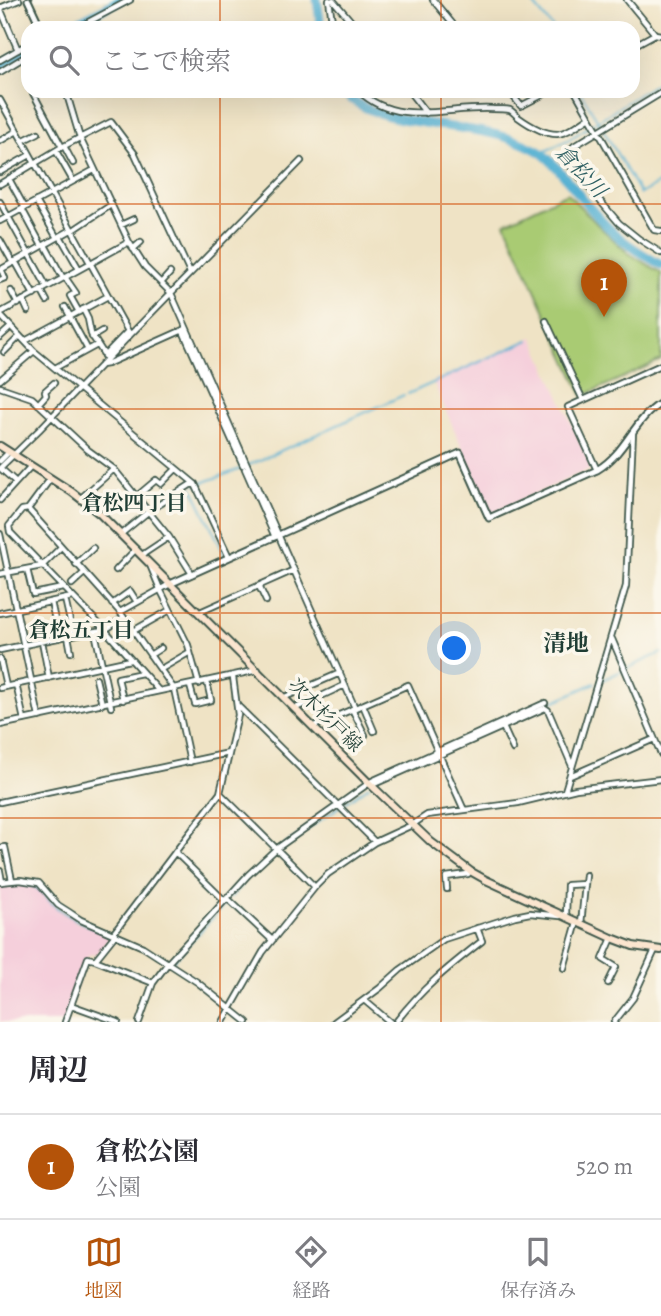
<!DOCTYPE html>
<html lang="ja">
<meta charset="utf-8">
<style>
:root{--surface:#fff;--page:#f2f2f3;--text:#2b2b33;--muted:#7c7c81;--line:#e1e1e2;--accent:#b45309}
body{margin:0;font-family:Alegreya,"Noto Serif JP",serif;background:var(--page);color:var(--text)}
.you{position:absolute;left:455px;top:649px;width:24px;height:24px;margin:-18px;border:5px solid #fff;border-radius:50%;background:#1a73e8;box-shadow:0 0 0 10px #1a73e833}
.badge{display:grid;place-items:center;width:46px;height:46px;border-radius:50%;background:var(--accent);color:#fff;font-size:23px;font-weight:700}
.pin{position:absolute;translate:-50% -58px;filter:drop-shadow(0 2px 4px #0008)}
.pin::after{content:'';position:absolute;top:37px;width:24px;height:21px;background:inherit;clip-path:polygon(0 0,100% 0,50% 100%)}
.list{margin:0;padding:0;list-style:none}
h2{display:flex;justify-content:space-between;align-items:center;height:91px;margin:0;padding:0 28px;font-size:30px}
h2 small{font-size:23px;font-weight:400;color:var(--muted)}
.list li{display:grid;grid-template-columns:46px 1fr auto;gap:21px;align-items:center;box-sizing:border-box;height:105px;padding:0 28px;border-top:2px solid var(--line)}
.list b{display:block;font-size:26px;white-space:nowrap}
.list p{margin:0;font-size:23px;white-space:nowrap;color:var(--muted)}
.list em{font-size:23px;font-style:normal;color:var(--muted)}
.icon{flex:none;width:38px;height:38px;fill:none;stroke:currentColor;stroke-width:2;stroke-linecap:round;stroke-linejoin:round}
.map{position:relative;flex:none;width:661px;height:1022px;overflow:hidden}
.search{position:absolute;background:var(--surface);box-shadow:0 7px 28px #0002;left:21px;right:21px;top:21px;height:77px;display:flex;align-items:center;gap:18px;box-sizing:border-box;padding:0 24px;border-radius:21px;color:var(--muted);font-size:26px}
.sheet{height:196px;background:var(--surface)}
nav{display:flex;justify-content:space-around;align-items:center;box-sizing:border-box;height:98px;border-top:2px solid var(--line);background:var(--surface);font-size:19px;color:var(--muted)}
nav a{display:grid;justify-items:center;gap:4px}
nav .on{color:var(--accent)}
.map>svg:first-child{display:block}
</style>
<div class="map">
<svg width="661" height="1022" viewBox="0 0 661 1022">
<rect width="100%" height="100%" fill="#fbf7ec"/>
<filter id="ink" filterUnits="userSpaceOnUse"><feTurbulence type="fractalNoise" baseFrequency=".0143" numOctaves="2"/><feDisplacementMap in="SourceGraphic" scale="14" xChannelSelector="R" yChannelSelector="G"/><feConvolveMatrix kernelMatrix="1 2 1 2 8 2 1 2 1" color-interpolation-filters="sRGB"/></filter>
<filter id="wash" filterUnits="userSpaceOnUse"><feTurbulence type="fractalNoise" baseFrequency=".00686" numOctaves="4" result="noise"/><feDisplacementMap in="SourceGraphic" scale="28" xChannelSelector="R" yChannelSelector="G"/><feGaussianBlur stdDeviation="1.57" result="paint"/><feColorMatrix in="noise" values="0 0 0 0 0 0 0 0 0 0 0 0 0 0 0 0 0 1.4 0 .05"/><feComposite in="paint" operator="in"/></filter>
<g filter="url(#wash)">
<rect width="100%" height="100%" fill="#efe3c5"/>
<path fill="#f5cfdb" d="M533 337 591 467 590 469 492 513 490 512 433 381Z
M10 884 28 885 36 887 57 909 78 923 106 934 108 937 109 939 96 954 88 955 64 1022H0V885Z"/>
<path fill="#a9cb73" stroke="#648454" stroke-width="2" d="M567 193 601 228 628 253 661 273V360L585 395 582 394 505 223Z"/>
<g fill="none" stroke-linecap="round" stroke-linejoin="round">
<path stroke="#54b0d2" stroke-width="2" d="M530 0 553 28
M580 91 601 126
M604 131 640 194 661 182
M541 153 568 140 661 80
M408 394 529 340
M196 485 238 470 404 395
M192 487 225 555
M600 681 661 653
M546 705 595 683
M285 845 369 786
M256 870 278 851
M11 883C47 883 38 896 62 911 78 922 94 929 112 936
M230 898 242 884
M171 963 226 903"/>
<path stroke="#54b0d2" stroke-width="9" d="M317 0 321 28
M66 28 120 0
M0 66 28 49
M343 91C372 128 466 122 511 139 520 142 531 147 540 152 552 160 561 173 570 183 583 200 597 217 612 231 627 245 644 255 661 265"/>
</g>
</g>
<g filter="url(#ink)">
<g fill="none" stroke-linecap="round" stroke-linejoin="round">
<defs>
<path id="minor" d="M329 0 333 28
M333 0 357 28
M433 0 456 28
M627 0 655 34
M0 8 18 50
M0 8 19 0
M77 28 130 0
M633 46 655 34 661 35
M0 60 28 44
M0 72 28 55
M66 91 80 138 129 242 145 267 171 293 301 161
M359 91C398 128 448 106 493 109 498 109 505 109 510 110 512 111 516 115 518 117 529 125 543 134 557 134 569 133 580 123 590 117
M409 91 426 113
M509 91 521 106 550 91
M575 91 654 230 661 231
M33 93 62 147
M661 93 574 146 566 156V161L619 223 639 239 661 253
M0 100 130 335 39 430 0 468 16 482
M0 141 17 131
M22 141 38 133
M64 146 73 163
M56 151 73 181
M0 172 30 155
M9 179 25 208
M0 184 62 147 111 122 135 154 190 273
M36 201 57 238
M0 202 47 287
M22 209 42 246
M0 221 94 170
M121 225 134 219
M72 231 111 205
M60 236 79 269
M0 240 13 263
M45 245 63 278
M133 249 141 242
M15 261 34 295
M0 270 71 230
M65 277 76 293 70 296 79 312
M0 280 5 278 1 269
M161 283 170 273
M41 290 47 301
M11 291 18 304
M23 300 28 311
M65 307 70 316
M83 309 88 319 91 334 107 359
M0 313 129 242
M0 315 34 351 195 484 229 557
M70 317 88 350
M546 321 583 400
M183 331 243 465
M130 335 171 293 355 708
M0 337 11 327
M92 337 102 331
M25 341 108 296
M4 352 20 336
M104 356 128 331
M101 365 107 364 183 330
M55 368 97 345
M0 380 34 351
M0 387 32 398 88 450 114 469 169 537 192 574
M38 404 46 395 45 391 54 383
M0 461 9 452
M245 469 275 537
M597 470 568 407 661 365
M51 478 28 509 120 612 174 689 190 762
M137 496 156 480 161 484 176 469
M81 498 114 469
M0 500 31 466
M28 509 22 510 9 526 10 532 105 630 159 691
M0 534 39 717
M121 534 149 511 190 485 195 484
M142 555 169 537
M76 564 93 548
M150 565 160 589 188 645 199 684
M27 569 33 594 63 588
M116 570 136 549
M0 574 42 566 61 547
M72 584 84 573
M259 586 266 601
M65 599 73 635
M51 602 59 638
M112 604 130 591 137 602
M120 612 170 584
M200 612 294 570
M0 613 72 597
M133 631 170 610
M95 632 111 707
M68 636 71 652
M612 639 661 754
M42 641 49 678
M0 650 82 633 105 630 123 618
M150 655 161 648
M0 659 6 686
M161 669 190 652
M96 679 102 704
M16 684 24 720
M190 686 195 704 211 700 207 682
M0 688 130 660
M285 697 340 673
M123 700 118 678 142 673
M363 705 374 731
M238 706 375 842
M296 708 345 685
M352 709 365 735
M0 725 258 670
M314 726 408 685 464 810
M503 727 513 749
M570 776 654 739
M372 785 545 708 548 710 572 766
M565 791 626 586 633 432
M220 793 315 887
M0 802 229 753
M0 848 5 847 12 880
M175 852 225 901
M0 871 2 882
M0 882 20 880 39 883 58 905 69 912 81 920 143 947 197 982 247 1022
M447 889 446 877 468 874 470 871
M227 898 272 940
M566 917 567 885 585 884
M581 924 586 875
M113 934 220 793 238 715 233 677
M95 960 153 983
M564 968 577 922
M608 983 616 967 603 959 612 938
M364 1000 390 1022
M71 1005 118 1022
M65 1022 88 958 95 960 115 935
M139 1022 153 983 168 963 248 875 276 849 372 781 545 703
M223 1022 263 952 315 887 328 874 375 842 412 825 427 815 518 803 576 789 661 779
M334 1022 380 988 400 970 444 939 515 916 530 913 560 916
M396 1022C421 989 450 966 482 941L477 928
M614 1022 633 998 655 950"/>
<path id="tertiary" d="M28 0 41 28
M170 584 460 453 489 518 597 470C628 451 632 421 661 403"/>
<path id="secondary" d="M0 446 72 492 100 514 369 783 431 842 470 871 486 880 612 938 633 946 661 950"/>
</defs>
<use href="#minor" stroke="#3e564a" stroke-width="8"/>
<use href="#tertiary" stroke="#3e564a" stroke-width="9"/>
<use href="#secondary" stroke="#3e564a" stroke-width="10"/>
<use href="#minor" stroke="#fff" stroke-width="4.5"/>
<use href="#tertiary" stroke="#fff" stroke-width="5"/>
<use href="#secondary" stroke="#fbe5cf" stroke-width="6"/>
</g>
</g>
<path fill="none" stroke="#d45610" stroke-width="2" stroke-opacity="0.55" d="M220 0V28M441 0V28M220 91V1022M441 91V1022M0 204H661M0 409H661M0 613H661M0 818H661"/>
<g text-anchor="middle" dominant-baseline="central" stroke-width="7" stroke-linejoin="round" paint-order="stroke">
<g font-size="19" fill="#1f3d34" stroke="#fbf7ec">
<text transform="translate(325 715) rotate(45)">次木杉戸線</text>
</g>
<g font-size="21" font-style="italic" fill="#2f6063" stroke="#fbf7ec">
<text transform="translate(581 171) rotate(47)">倉松川</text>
</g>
<g font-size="21" font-weight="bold" fill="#1f3d34" stroke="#fbf7ec">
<text x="134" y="503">倉松四丁目</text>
<text x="81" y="630">倉松五丁目</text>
</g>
<g font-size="23" font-weight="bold" fill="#1f3d34" stroke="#fbf7ec">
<text x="566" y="643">清地</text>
</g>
</g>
</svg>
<div class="you"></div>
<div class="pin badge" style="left:604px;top:317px">1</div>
<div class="search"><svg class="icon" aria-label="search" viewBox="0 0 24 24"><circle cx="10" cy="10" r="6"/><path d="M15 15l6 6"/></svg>ここで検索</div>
</div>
<section class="sheet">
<h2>周辺<small></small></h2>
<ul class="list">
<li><span class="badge">1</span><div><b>倉松公園</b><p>公園</p></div><em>520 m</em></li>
</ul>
</section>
<nav>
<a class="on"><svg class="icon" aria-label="map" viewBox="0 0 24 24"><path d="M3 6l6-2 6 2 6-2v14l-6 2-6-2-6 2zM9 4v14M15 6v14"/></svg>地図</a>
<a><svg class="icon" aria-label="directions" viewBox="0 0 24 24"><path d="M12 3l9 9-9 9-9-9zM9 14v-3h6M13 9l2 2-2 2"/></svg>経路</a>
<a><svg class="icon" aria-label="saved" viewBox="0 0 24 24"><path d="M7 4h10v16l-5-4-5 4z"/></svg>保存済み</a>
</nav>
